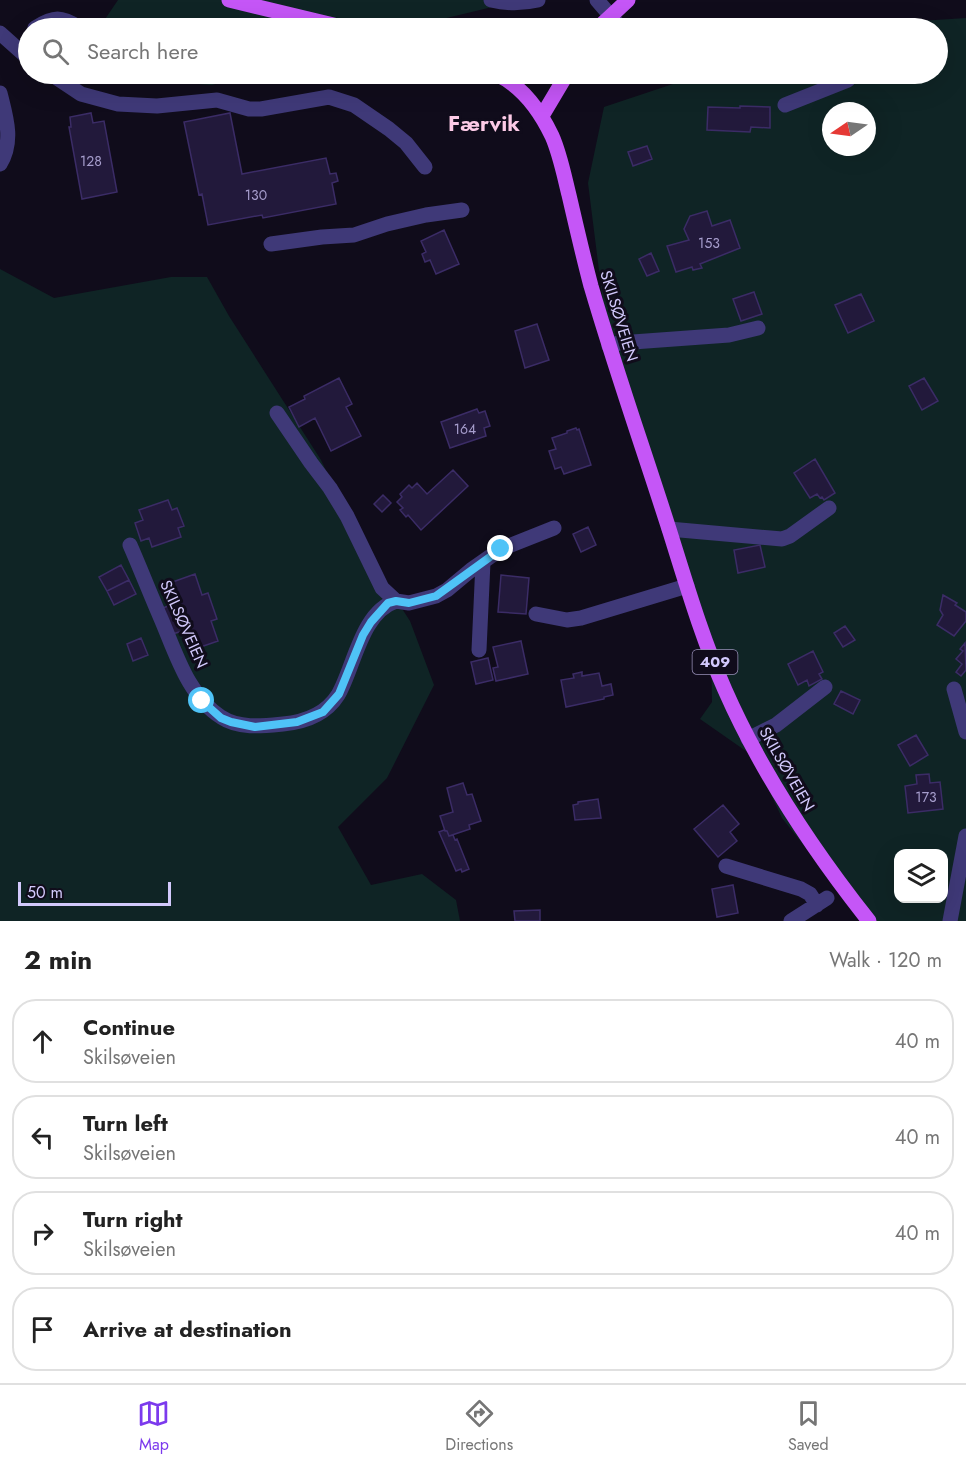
<!DOCTYPE html>
<meta charset="utf-8">
<style>
:root{--surface:#fff;--page:#f6f6f6;--text:#222;--muted:#767676;--line:#e0e0e0;--accent:#7c3aed}
body{margin:0;font-family:Jost,sans-serif;background:var(--page);color:var(--text)}
.controls{position:absolute;right:18px;bottom:18px;display:grid;overflow:hidden;border-radius:12px;box-shadow:0 6px 24px #0002}
.controls button{width:54px;height:54px;display:grid;place-items:center;padding:0;border:0;border-bottom:2px solid var(--line);background:var(--surface);color:var(--text);font:30px sans-serif}
.compass{position:absolute;left:822px;top:102px;width:54px;height:54px;border-radius:50%;background:var(--surface);box-shadow:0 6px 24px #0002;rotate:257deg}
.scale{position:absolute;left:18px;bottom:15px;width:153px;box-sizing:border-box;padding-left:6px;border:3px solid #d2c9fc;border-top:0;font-size:16px;line-height:21px;white-space:nowrap;color:#d2c9fc;-webkit-text-stroke:4px #100c1b;paint-order:stroke}
.stop{position:absolute;width:18px;height:18px;margin:-14px;border:4px solid #4fc3f7;border-radius:50%;background:#fff}
.stop.end{background:#4fc3f7;border-color:#fff;box-shadow:0 2px 6px #0008}
.list{margin:0;padding:0;list-style:none}
h2{display:flex;justify-content:space-between;align-items:center;height:78px;margin:0;padding:0 24px;font-size:26px}
h2 small{font-size:20px;font-weight:400;color:var(--muted)}
.list li{display:grid;grid-template-columns:39px 1fr auto;gap:18px;align-items:center;box-sizing:border-box;height:84px;margin:0 12px 12px;padding:0 12px;border:2px solid var(--line);border-radius:24px}
.list b{display:block;font-size:22px;white-space:nowrap}
.list p{margin:0;font-size:20px;white-space:nowrap;color:var(--muted)}
.list em{font-size:20px;font-style:normal;color:var(--muted)}
.icon{flex:none;width:33px;height:33px;fill:none;stroke:currentColor;stroke-width:2;stroke-linecap:round;stroke-linejoin:round}
.map{position:relative;flex:none;width:966px;height:921px;overflow:hidden}
.search{position:absolute;background:var(--surface);box-shadow:0 6px 24px #0002;left:18px;right:18px;top:18px;height:66px;display:flex;align-items:center;gap:15px;box-sizing:border-box;padding:0 21px;border-radius:33px;color:var(--muted);font-size:22px}
.sheet{height:462px;background:var(--surface)}
nav{display:flex;justify-content:space-around;align-items:center;box-sizing:border-box;height:84px;border-top:2px solid var(--line);background:var(--surface);font-size:16px;color:var(--muted)}
nav a{display:grid;justify-items:center;gap:3px}
nav .on{color:var(--accent)}
.map>svg:first-child{display:block}
</style>
<div class="map">
<svg width="966" height="921" viewBox="0 0 966 921">
<rect width="100%" height="100%" fill="#100c1b"/>
<path fill="#0f2425" fill-rule="evenodd" d="M118 0H522L405 28H99Z
M966 18V921H864L782 818 753 756 700 719 712 702 711 646 603 302 588 183 604 107 703 74H938V28H813ZM831 111H867V147H831ZM898 854H944V898H898Z
M90 74H248L212 85 90 76Z
M0 269 54 298 171 277H207L229 316 321 460 364 550 410 621 434 685 387 778 338 827 371 885 422 874 456 900 460 921H0Z"/>
<path fill="#22193b" stroke="#3b2c66" stroke-width="1.5" d="M740 106 770 107V128L751 127 750 132 707 130 708 107 740 108Z
M91 113 93 123 104 121 117 192 82 199 69 127H71L70 117Z
M230 113 242 174 326 158 330 174 336 173 338 181 332 183 336 204 263 218 262 215 208 225 202 194 199 195 184 122Z
M647 146 652 159 633 166 628 152Z
M707 211 712 226 730 220 740 248 700 264 702 268 693 270 692 267 676 272 667 246 689 240 684 229 690 216Z
M444 230 459 264 436 274 430 260 425 262 422 254 426 252 421 241Z
M651 253 659 271 647 276 639 259Z
M754 292 762 314 741 321 733 299Z
M861 294 874 321 848 333 835 305Z
M537 324 549 360 525 368 515 331Z
M339 378 352 404 346 407 361 436 331 451 315 418 299 427 289 407 305 399 304 396Z
M924 378 938 401 922 410 909 386Z
M477 409 479 413 485 411 490 426 484 428 486 436 450 448 441 422Z
M576 428 577 430 579 429 591 465 564 474 561 467 555 469 549 451 556 449 552 438 567 433V431Z
M815 459 835 493 824 500 822 497 820 498 817 494 810 498 794 473Z
M453 470 468 486 421 530 408 515 406 517 400 510 403 508 397 502 402 497 400 494 409 485 412 488 417 483 427 494Z
M383 495 391 503 382 512 374 504Z
M168 500 172 510 177 508 184 526 178 528 181 537 152 547 149 538 141 541 135 523 143 520 139 510Z
M588 527 596 545 581 552 573 534Z
M760 545 765 567 738 573 734 550Z
M121 565 129 580 107 591 99 577Z
M195 574 202 595 208 593 217 619 211 621 218 641 189 651 183 631 172 634 163 608 173 604 167 584Z
M501 575 529 578 526 614 498 612Z
M129 580 136 594 114 605 107 591Z
M943 595 957 603 955 605 966 612V621L954 636 937 625 943 615 940 610Z
M845 626 855 640 843 647 834 633Z
M141 638 148 655 133 661 127 644Z
M521 641 528 674 496 681 493 668 498 667 493 647Z
M965 643 966 670 961 676 956 672 962 664 956 659 963 651 960 649Z
M813 651 823 672 819 674 822 679 809 686 807 680 798 685 788 664Z
M488 658 493 680 476 684 471 662Z
M582 672V676L599 673 602 686 611 684 613 695 604 697V699L566 707 561 680 574 678 573 674Z
M841 691 860 700 853 714 834 704Z
M916 735 928 755 910 766 898 745Z
M929 774 930 783 940 782 943 809 908 813 905 786 917 784 916 775Z
M463 783 467 795 472 794 481 821 469 825 470 829 449 836 447 831H445L440 816 453 812 447 788Z
M598 799 601 818 575 820 573 805 578 804V802Z
M723 805 739 824 730 832 737 841 718 857 694 829Z
M444 830 447 831 449 836 453 835 455 840 457 839 469 869 462 872 461 869 456 871 439 832Z
M733 885 738 913 717 917 712 889Z
M540 910V921H515L514 911Z"/>
<g fill="none" stroke-linecap="round" stroke-linejoin="round">
<path stroke="#3f3978" stroke-width="15" d="M491 0C508 4 521 4 538 0
M597 0 621 28
M35 28C54 16 61 16 80 28
M0 33 28 58
M51 74 81 94 118 104 157 106 217 100 249 109H261L329 97 354 105 389 129 406 143 425 167
M679 74H714
M0 93C6 117 14 141 0 164
M785 105 848 80 851 74
M271 244 322 237 354 235 387 224 426 215 462 210
M609 346 619 343 729 335 758 328
M277 413 311 463 330 488 347 516 382 588 396 601 409 603 436 596 447 590 471 570 501 549 554 528
M669 529 782 539 790 536 829 508
M130 545C141 570 151 596 162 621 176 654 189 697 221 717 239 729 263 726 283 724 304 722 326 714 338 695 354 668 361 612 396 601
M536 614 567 620 581 618 687 586
M479 650 483 562
M954 689 966 732
M748 739 776 725 825 687
M726 866 801 889 810 894 817 905
M791 921 827 898
M950 921 966 836"/>
<path stroke="#c556f7" stroke-width="15" d="M229 0 346 28
M598 28 628 0
M496 74C522 86 540 111 552 136 560 154 564 175 569 195 576 225 583 256 591 286 615 368 643 448 669 529 686 583 702 638 725 690 762 774 812 849 869 921
M542 116 567 74"/>
</g>
<g fill="none" stroke-linecap="round" stroke-linejoin="round">
<path stroke="#4fc3f7" stroke-width="8" d="M202 701 221 718 231 722 255 727 297 722 323 712 339 694 363 635 371 622 388 603 396 601 409 603 436 596 501 549"/>
</g>
<g text-anchor="middle" dominant-baseline="central" stroke-width="6" stroke-linejoin="round" paint-order="stroke">
<g font-size="14" fill="#a69dcc">
<text x="91" y="161">128</text>
<text x="256" y="195">130</text>
<text x="709" y="243">153</text>
<text x="465" y="429">164</text>
<text x="926" y="797">173</text>
</g>
<rect fill="#100c1b" stroke="#9890b8" stroke-width="1.5" x="692.5" y="650" width="45" height="24" rx="4.5"/>
<g font-size="15" font-weight="bold" fill="#d2c9fc">
<text x="715" y="662">409</text>
</g>
<g font-size="16" fill="#d2c9fc" stroke="#100c1b">
<text transform="translate(619 316) rotate(73)">SKILSØVEIEN</text>
<text transform="translate(184 624) rotate(66)">SKILSØVEIEN</text>
<text transform="translate(787 769) rotate(60)">SKILSØVEIEN</text>
</g>
<g font-size="22" font-weight="bold" fill="#fdcbe7" stroke="#100c1b">
<text x="484" y="123">Færvik</text>
</g>
</g>
</svg>
<div class="controls">
<button><svg class="icon" aria-label="layers" viewBox="0 0 24 24"><path d="M12 4l9 5-9 5-9-5zM3 14l9 5 9-5"/></svg></button>
</div>
<svg class="compass" viewBox="-18 -18 36 36"><path d="M0-13l5 13h-10z" fill="#e53935"/><path d="M0 13l5-13h-10z" fill="#767676"/></svg>
<div class="scale">50 m</div>
<div class="stop" style="left:202px;top:701px"></div>
<div class="stop end" style="left:501px;top:549px"></div>
<div class="search"><svg class="icon" aria-label="search" viewBox="0 0 24 24"><circle cx="10" cy="10" r="6"/><path d="M15 15l6 6"/></svg>Search here</div>
</div>
<section class="sheet">
<h2>2 min<small>Walk · 120 m</small></h2>
<ul class="list">
<li><svg class="icon" aria-label="ahead" viewBox="0 0 24 24"><path d="M12 20V5M6 11l6-6 6 6"/></svg><div><b>Continue</b><p>Skilsøveien</p></div><em>40 m</em></li>
<li><svg class="icon" aria-label="left" viewBox="0 0 24 24"><path d="M17 20v-9H6M10 6l-5 5 5 5"/></svg><div><b>Turn left</b><p>Skilsøveien</p></div><em>40 m</em></li>
<li><svg class="icon" aria-label="right" viewBox="0 0 24 24"><path d="M7 20v-9h11M14 6l5 5-5 5"/></svg><div><b>Turn right</b><p>Skilsøveien</p></div><em>40 m</em></li>
<li><svg class="icon" aria-label="arrive" viewBox="0 0 24 24"><path d="M6 21V4h12l-3 4 3 4H6"/></svg><div><b>Arrive at destination</b></div></li>
</ul>
</section>
<nav>
<a class="on"><svg class="icon" aria-label="map" viewBox="0 0 24 24"><path d="M3 6l6-2 6 2 6-2v14l-6 2-6-2-6 2zM9 4v14M15 6v14"/></svg>Map</a>
<a><svg class="icon" aria-label="directions" viewBox="0 0 24 24"><path d="M12 3l9 9-9 9-9-9zM9 14v-3h6M13 9l2 2-2 2"/></svg>Directions</a>
<a><svg class="icon" aria-label="saved" viewBox="0 0 24 24"><path d="M7 4h10v16l-5-4-5 4z"/></svg>Saved</a>
</nav>
